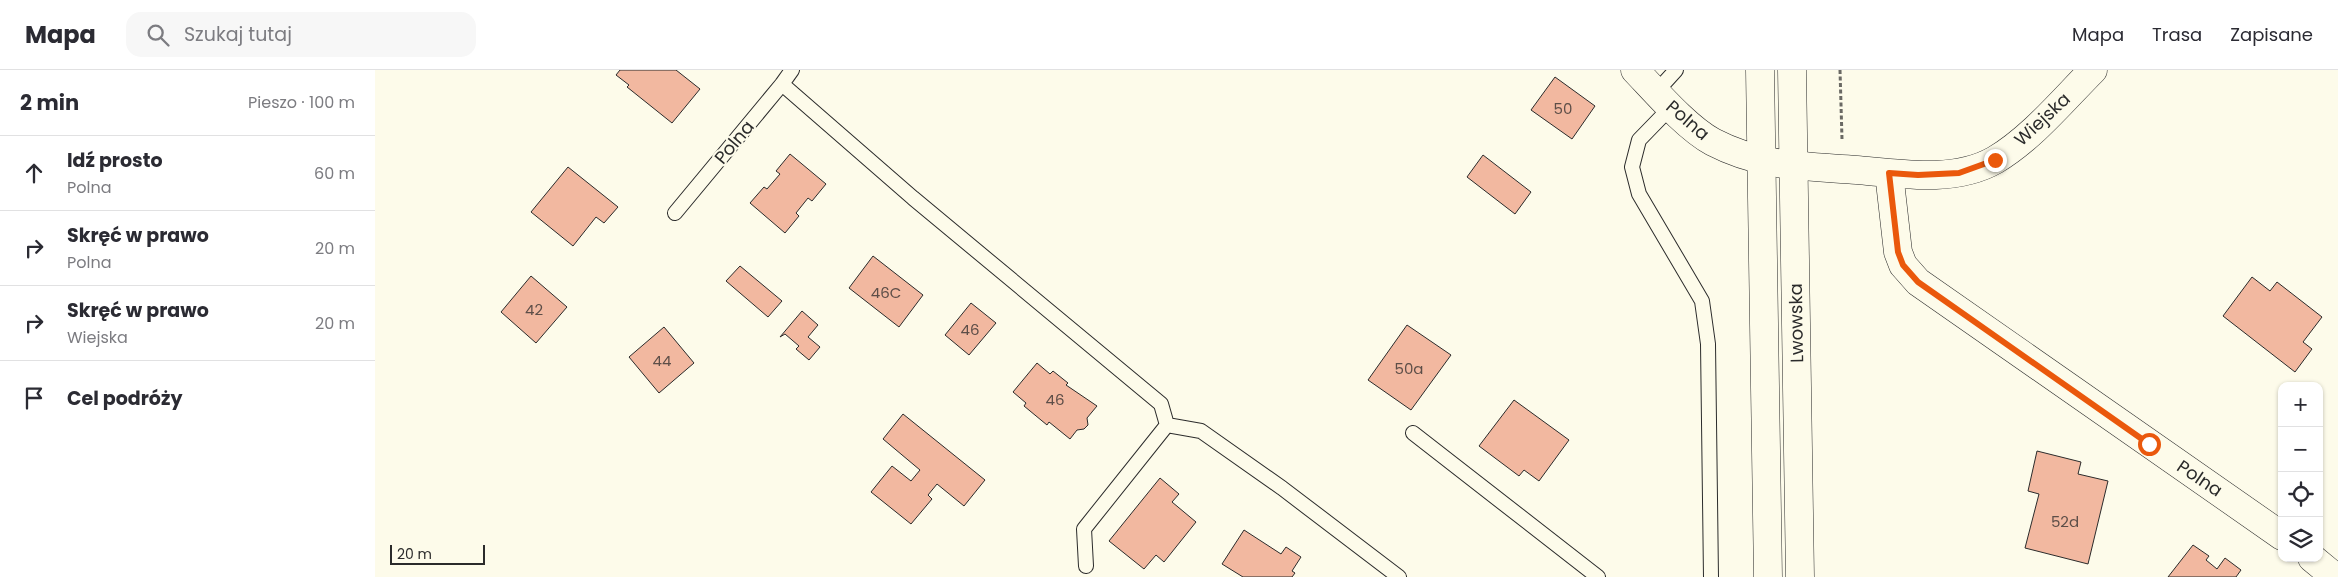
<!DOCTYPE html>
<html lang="pl">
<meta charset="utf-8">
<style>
:root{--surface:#fff;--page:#f7f7f7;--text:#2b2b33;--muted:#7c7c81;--line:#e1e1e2}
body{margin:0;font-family:Poppins,sans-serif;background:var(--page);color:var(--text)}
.controls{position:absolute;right:15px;bottom:15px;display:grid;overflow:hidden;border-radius:10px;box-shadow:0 1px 4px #0004}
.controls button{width:45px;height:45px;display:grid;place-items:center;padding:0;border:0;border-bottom:1px solid var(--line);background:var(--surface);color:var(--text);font:25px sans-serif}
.scale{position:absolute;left:15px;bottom:12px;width:95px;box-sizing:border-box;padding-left:5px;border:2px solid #2b2b2b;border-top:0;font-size:14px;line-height:18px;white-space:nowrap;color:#2b2b2b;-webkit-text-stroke:4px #fdfbea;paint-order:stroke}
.stop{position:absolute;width:15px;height:15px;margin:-11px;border:4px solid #ea580c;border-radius:50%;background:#fff}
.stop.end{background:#ea580c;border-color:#fff;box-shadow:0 1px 5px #0008}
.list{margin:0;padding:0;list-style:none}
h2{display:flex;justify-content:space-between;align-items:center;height:65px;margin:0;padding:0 20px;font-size:21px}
h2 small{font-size:16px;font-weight:400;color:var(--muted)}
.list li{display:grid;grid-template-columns:32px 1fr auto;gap:15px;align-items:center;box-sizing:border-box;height:75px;padding:0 20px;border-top:1px solid var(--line)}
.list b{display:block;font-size:19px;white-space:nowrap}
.list p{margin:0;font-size:16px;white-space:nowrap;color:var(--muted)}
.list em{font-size:16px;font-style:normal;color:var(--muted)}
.icon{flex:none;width:28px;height:28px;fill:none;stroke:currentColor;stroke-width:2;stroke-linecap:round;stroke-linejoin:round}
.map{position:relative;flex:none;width:1963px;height:507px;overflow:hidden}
header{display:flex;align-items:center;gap:30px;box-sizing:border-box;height:70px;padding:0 25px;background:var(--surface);border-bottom:1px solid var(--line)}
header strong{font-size:24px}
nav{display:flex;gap:28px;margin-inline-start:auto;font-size:18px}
.search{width:350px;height:45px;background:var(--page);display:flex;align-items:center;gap:12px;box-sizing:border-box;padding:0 18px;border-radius:15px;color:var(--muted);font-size:19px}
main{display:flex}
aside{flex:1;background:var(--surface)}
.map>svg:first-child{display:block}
</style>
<header>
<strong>Mapa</strong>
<div class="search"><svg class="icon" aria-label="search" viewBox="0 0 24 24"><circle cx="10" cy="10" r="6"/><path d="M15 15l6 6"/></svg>Szukaj tutaj</div>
<nav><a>Mapa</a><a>Trasa</a><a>Zapisane</a></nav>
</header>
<main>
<aside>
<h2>2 min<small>Pieszo · 100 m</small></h2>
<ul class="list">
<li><svg class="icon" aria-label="ahead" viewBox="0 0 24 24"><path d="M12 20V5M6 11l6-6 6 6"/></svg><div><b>Idź prosto</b><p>Polna</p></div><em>60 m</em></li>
<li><svg class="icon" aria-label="right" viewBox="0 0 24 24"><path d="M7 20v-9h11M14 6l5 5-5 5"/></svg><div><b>Skręć w prawo</b><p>Polna</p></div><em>20 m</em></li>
<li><svg class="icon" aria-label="right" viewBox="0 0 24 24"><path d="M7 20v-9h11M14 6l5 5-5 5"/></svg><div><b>Skręć w prawo</b><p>Wiejska</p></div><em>20 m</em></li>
<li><svg class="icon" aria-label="arrive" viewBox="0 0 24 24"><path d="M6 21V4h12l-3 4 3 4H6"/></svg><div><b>Cel podróży</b></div></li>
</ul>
</aside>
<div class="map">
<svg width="1963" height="507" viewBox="0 0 1963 507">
<rect width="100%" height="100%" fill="#fdfbea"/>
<path fill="#f2b8a0" stroke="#2b2b2b" d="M245 0H301L325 19 297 53 252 17 254 15 241 5Z
M1180 7 1220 36 1197 69 1156 40Z
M415 84 451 114 437 131 433 128 421 143 424 146 410 163 375 133 389 117 392 119 405 104 401 101Z
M1108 85 1156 122 1140 144 1092 107Z
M193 97 243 137 229 153 221 147 198 176 156 142Z
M498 186 548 225 524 257 474 218Z
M365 196 407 231 393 247 351 211Z
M156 206 192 237 161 273 126 242Z
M1877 207 1895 221 1902 212 1947 247 1928 272 1937 279 1920 302 1848 246Z
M596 233 621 253 594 285 570 265Z
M427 241 443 255 433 267 445 277 434 290 421 279 424 276 410 264 405 267Z
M1032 255 1076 285 1036 340 993 310Z
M289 257 319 293 284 323 254 287Z
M662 293 675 304 678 301 693 313 691 315 722 336 712 348 713 355 709 359 702 360 695 369 674 352 672 355 649 336 651 333 638 322Z
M1139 330 1194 370 1164 411 1149 400 1144 406 1104 376Z
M528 344 610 410 589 436 562 414 553 425 557 429 536 454 496 422 517 396 536 411 545 400 508 369Z
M1662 381 1706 392 1703 404 1733 411 1713 494 1650 478 1664 424 1653 421Z
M785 408 804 424 797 432 821 452 789 492 781 485 769 499 734 471Z
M869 460 906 484 911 477 926 487 917 501 920 503 917 507H868L847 494Z
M1818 475 1834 486 1831 490 1842 499 1850 488 1866 500 1861 507H1793Z"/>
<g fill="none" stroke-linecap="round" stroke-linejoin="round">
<defs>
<path id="service" d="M407 14 538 128 786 334 792 355 709 459 711 496
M1281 22 1301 0
M1297 36 1264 70 1257 97 1264 124 1327 231 1333 274 1336 507
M300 143 407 14 417 0
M792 355 826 361 907 418 1024 507
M1038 363 1223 507"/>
<path id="minor" d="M1260 0C1281 22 1312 58 1338 72 1386 97 1430 96 1482 100 1526 104 1580 113 1620 90 1657 68 1688 30 1718 0
M1514 103 1523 182 1528 195 1543 212 1907 466
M1937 488 1960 507"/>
<path id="primary" d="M1385 0 1393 507
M1417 0 1425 507"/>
</defs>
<use href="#service" stroke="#2b2b2b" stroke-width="16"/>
<use href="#minor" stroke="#2b2b2b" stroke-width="29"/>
<use href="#primary" stroke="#2b2b2b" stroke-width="29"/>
<path stroke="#6a6964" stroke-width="3" stroke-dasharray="4 2.5" stroke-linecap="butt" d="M1465 0 1467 69"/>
<use href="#service" stroke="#fdfbea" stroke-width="14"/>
<use href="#minor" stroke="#fdfbea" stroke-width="28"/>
<use href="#primary" stroke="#fdfbea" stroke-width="28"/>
</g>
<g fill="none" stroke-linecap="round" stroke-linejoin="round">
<path stroke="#ea580c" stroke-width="6" d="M1620 90 1584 103 1543 105 1514 103 1523 182 1528 195 1543 212 1774 374"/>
</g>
<g text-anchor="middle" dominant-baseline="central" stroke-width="4" stroke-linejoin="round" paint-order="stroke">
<g font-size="15" fill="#5d4e48">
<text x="1188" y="38">50</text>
<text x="511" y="222">46C</text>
<text x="159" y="239">42</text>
<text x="595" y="259">46</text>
<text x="287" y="290">44</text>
<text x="1034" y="298">50a</text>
<text x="680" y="329">46</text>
<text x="1690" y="451">52d</text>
</g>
<g font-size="18" fill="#2b2b2b" stroke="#fdfbea">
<text transform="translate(1667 49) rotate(-43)">Wiejska</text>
<text transform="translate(1313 50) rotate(41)">Polna</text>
<text transform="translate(359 72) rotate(-50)">Polna</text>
<text transform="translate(1421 253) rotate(-91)">Lwowska</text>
<text transform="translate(1825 408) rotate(34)">Polna</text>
</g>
</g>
</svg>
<div class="controls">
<button>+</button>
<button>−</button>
<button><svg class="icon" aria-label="locate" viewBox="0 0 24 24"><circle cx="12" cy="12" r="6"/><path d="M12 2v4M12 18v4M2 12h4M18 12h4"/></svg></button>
<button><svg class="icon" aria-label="layers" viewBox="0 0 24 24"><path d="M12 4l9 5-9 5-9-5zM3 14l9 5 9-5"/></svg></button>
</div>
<div class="scale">20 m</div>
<div class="stop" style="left:1774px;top:374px"></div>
<div class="stop end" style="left:1620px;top:90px"></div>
</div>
</main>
